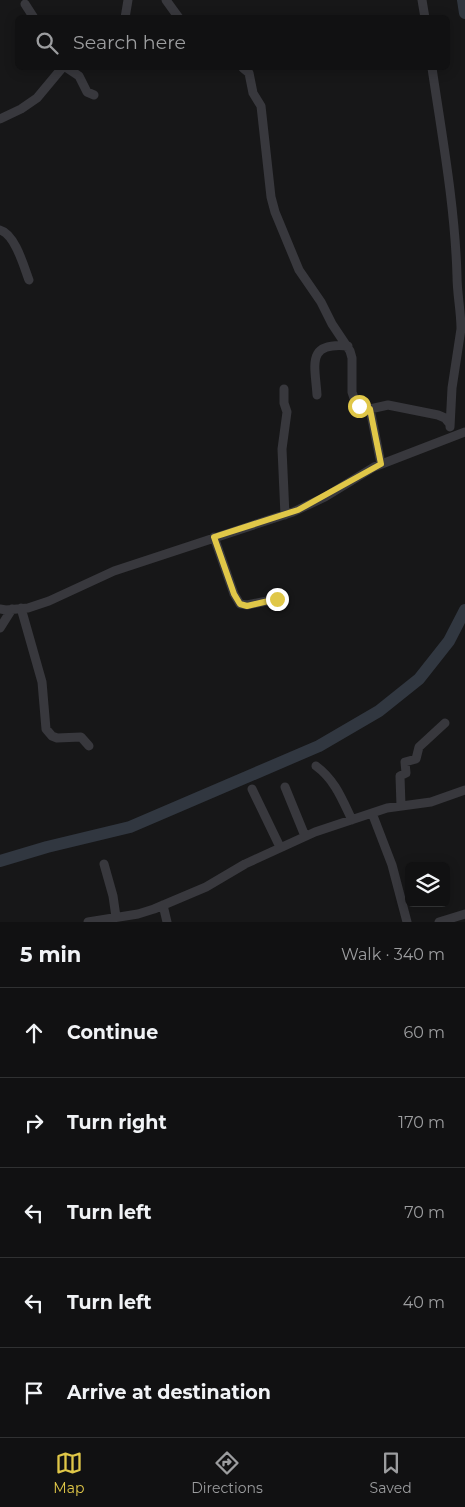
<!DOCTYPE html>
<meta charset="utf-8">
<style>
:root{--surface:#111112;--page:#1e1f20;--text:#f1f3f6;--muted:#9c9d9f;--line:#303132;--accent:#e0c748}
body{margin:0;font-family:Montserrat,sans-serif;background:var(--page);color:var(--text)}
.controls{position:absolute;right:15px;bottom:15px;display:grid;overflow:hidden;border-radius:8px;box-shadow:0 2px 12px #0003}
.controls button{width:45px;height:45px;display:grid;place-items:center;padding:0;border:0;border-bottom:1px solid var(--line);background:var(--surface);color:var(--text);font:25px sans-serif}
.stop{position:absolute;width:15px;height:15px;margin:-11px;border:4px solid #e0c748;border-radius:50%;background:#fff}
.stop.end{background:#e0c748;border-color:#fff;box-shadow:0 1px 5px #0008}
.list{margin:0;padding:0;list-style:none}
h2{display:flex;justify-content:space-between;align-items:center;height:65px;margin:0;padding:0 20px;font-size:21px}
h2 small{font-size:16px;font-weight:400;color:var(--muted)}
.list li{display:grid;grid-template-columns:32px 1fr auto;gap:15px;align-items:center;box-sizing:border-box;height:90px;padding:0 20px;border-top:1px solid var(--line)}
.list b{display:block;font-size:19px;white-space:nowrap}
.list em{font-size:16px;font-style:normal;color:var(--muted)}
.icon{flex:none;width:28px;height:28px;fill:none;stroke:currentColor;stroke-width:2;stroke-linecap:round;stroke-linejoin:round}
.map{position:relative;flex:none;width:465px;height:922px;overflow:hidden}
.search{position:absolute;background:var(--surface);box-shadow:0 2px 12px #0003;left:15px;right:15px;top:15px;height:55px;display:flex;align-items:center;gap:12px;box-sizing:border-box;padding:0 18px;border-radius:8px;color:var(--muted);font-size:19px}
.sheet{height:515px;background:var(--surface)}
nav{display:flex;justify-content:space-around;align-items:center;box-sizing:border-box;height:70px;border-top:1px solid var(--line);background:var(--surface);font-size:14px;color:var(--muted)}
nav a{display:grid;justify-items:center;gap:2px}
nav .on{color:var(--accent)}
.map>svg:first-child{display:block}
</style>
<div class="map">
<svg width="465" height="922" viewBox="0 0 465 922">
<rect width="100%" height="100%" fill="#171718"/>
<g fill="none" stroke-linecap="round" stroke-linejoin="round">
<path stroke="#313740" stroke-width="12" d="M463 0 465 13
M0 861 47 847 130 827 319 746 379 711 419 679 449 641 465 610"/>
<path stroke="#38383d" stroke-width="9" d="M166 0 179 18
M422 0 425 18
M25 4 34 18
M125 18 128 0
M67 68 79 76 87 92 94 95
M243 68 249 73 253 93 261 106 271 197 275 212 299 270 321 302 332 324 350 351 352 358V392L355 401 362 407 370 409 388 405 438 415 445 418 450 424
M432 68C442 136 455 206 457 276 457 294 461 311 461 329L452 388 450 427
M0 119 21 109 37 98 62 68
M0 230C15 234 24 267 29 280
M284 389V403L287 412 282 449 285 515
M317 395C315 364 306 342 348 346
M370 409 381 464
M214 537 234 594 240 604 247 605 277 599
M21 608 42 682 46 729 52 736 57 738 81 737 89 746
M0 609 6 610 28 608 49 601 114 571 293 512 325 497 374 467 465 432
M0 628 12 609
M316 766C335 780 342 799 352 820
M285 787 305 836
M252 789 280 847
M401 806 400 776 406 773 405 762 416 759 419 747 445 723
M372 813 392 865 407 922
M104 864 113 896 116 917
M163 905 167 922
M88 922 138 914 154 909 206 887 245 864 315 832 387 808 431 802 465 790
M439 922 465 914"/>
</g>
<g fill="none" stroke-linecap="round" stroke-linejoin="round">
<path stroke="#e0c748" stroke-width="6" d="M277 599 247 606 240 604 234 594 214 537 298 510 381 464 370 409 359 406"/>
</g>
</svg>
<div class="controls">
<button><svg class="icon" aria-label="layers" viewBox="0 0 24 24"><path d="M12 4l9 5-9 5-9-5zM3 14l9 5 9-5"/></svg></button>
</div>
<div class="stop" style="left:359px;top:406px"></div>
<div class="stop end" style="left:277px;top:599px"></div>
<div class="search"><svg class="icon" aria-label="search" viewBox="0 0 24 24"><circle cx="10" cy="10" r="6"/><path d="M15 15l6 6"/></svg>Search here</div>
</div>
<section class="sheet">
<h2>5 min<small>Walk · 340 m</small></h2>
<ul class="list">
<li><svg class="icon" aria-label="ahead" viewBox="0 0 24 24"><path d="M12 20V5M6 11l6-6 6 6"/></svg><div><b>Continue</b></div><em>60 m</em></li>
<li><svg class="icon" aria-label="right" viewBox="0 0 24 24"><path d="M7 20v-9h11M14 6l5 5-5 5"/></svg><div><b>Turn right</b></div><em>170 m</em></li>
<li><svg class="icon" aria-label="left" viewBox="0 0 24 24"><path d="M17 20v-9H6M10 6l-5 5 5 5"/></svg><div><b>Turn left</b></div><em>70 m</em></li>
<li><svg class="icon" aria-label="left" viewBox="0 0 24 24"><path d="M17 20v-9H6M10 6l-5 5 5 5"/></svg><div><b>Turn left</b></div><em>40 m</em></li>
<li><svg class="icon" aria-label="arrive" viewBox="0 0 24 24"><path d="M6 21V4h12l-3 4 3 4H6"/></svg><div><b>Arrive at destination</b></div></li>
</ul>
</section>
<nav>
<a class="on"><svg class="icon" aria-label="map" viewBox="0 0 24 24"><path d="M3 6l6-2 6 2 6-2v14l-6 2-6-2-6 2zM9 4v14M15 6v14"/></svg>Map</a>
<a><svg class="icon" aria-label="directions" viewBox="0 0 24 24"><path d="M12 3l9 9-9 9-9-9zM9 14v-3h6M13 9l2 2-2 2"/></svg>Directions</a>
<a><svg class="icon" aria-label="saved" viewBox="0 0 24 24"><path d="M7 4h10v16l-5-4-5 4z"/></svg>Saved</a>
</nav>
